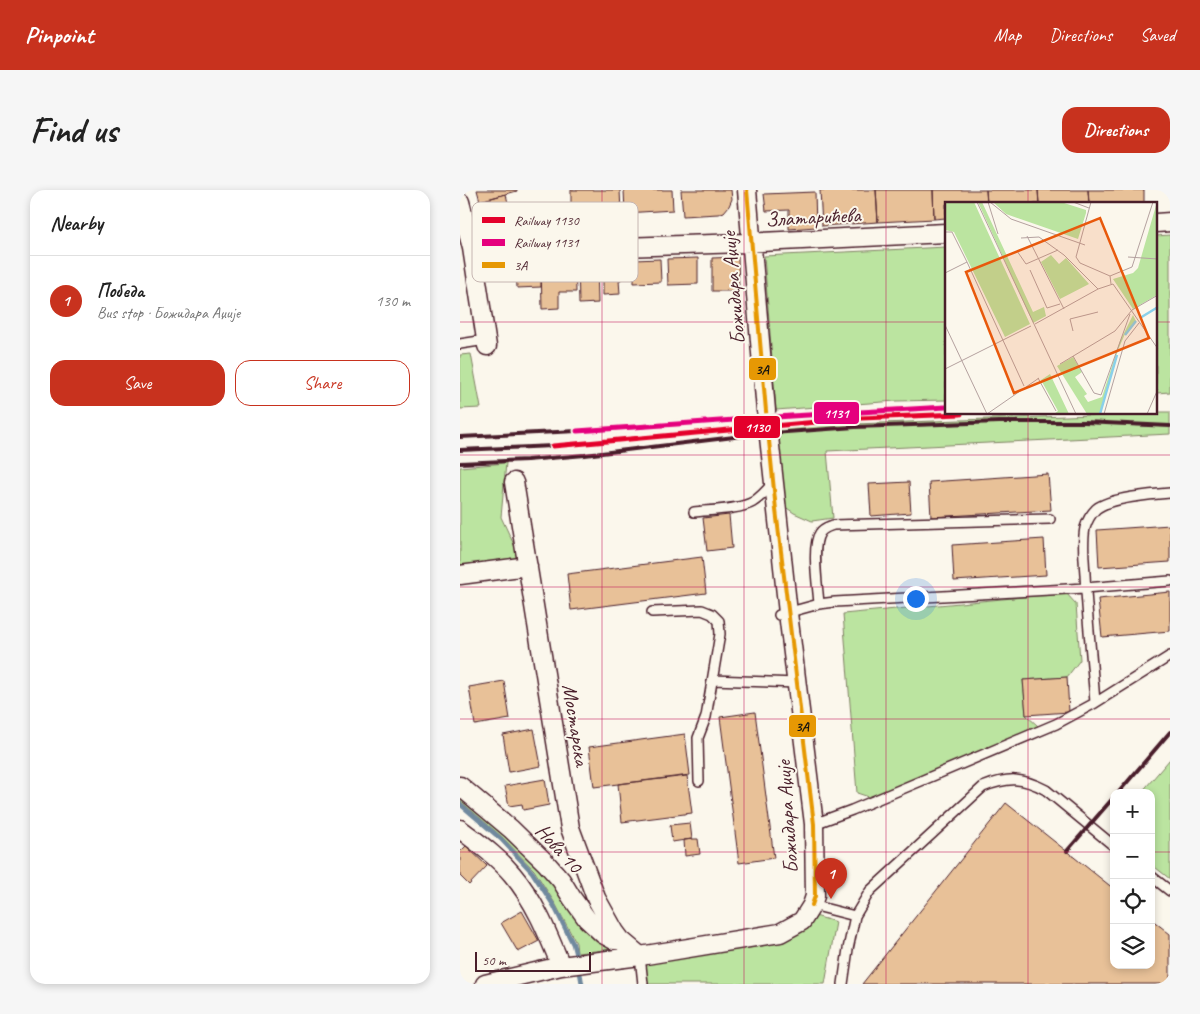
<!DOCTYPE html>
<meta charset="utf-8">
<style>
:root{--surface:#fff;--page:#f6f6f6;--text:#222;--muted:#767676;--line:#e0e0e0;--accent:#c8321e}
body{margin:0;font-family:Caveat,sans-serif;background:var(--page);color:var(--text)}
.controls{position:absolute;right:15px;bottom:15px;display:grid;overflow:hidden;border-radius:10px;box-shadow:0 2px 8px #0003}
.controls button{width:45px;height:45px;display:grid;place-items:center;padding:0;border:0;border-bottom:1px solid var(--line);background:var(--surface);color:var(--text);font:25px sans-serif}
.scale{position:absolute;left:15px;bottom:12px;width:116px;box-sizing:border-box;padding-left:5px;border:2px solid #4a1f2b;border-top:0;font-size:14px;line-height:18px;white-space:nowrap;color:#4a1f2b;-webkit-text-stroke:4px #fbf7ec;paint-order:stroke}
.you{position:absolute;left:455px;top:408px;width:18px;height:18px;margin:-12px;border:4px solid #fff;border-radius:50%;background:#1a73e8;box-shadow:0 0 0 8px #1a73e833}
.badge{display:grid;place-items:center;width:32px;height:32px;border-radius:50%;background:var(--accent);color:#fff;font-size:16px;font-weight:700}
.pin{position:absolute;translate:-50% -41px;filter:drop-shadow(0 1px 2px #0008)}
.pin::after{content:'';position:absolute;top:26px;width:18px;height:15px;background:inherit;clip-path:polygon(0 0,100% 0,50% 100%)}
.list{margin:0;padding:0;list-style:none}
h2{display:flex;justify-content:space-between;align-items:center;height:65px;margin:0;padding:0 20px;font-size:21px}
h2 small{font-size:16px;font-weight:400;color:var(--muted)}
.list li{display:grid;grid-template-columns:32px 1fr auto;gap:15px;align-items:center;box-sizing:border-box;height:90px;padding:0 20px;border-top:1px solid var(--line)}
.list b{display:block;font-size:19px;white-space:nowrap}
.list p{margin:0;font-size:16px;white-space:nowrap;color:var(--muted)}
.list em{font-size:16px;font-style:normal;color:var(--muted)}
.actions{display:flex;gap:10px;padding:15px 20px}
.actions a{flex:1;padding:11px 0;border:1px solid var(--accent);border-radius:15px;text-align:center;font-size:18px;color:var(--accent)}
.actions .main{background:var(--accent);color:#fff}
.icon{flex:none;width:28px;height:28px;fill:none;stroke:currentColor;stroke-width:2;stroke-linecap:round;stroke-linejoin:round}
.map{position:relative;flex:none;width:710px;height:794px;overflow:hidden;border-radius:15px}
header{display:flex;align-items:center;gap:30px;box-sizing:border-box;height:70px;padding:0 25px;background:var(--accent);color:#fff}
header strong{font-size:24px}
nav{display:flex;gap:28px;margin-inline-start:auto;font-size:18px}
.intro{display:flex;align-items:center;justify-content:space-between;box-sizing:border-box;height:120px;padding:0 30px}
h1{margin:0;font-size:35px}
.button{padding:12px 22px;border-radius:15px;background:var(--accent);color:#fff;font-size:18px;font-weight:700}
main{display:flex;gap:30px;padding:0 30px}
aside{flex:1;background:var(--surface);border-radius:15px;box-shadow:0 2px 8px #0003}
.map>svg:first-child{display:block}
</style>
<header>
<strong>Pinpoint</strong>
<nav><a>Map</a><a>Directions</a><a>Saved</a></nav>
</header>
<div class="intro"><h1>Find us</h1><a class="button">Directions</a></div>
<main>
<aside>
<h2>Nearby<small></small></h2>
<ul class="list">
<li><span class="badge">1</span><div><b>Победа</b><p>Bus stop · Божидара Аџије</p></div><em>130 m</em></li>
</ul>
<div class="actions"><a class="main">Save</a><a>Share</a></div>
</aside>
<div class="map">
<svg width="710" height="794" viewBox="0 0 710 794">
<rect width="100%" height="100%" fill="#fbf7ec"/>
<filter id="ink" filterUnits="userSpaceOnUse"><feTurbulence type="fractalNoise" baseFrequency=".02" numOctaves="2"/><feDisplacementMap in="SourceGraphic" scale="10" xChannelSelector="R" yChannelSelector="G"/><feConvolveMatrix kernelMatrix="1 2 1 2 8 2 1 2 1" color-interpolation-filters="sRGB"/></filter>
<g filter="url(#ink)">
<path fill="#bbe4a0" stroke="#828266" d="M710 45V202L696 203V46Z
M486 57V210L436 211 316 220 304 66Z
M11 164 21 218 0 219V165Z
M696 222H710V244L367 261 373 328 352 331 334 323 324 316 316 237 659 224H696Z
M46 273 41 327 62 372 0 380V277Z
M606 403 616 414 620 470 607 487 563 490 566 525 578 536 412 608 397 603 383 424Z
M710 569V689L691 674V603H681Z
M0 606 67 662 140 749 153 759 117 763 116 753 96 715 74 680 42 647 0 611Z
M355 726 376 732 365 794H187L184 774 321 753 346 738Z"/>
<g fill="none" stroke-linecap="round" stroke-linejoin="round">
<path stroke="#70899e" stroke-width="4.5" d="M0 614 41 649 72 682 94 716 113 754 117 770
M119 777 122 794"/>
</g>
<path fill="#e8c198" stroke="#4a1f2b" d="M17 0H57V1L20 11Z
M111 0H160L161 23 111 25Z
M164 0H212L213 20 165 23Z
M221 0H271L272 9 269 16 264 22 258 24 223 26Z
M360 0H416L418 32 362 36Z
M416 0H473L474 29 418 32Z
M473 0H526L527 14H486V28L474 29Z
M526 0H578L579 14H527Z
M578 0H628L629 14H579Z
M628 0H684V14H629Z
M355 2 356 37 329 39V20L306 21 304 4Z
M46 4 49 18 57 17 59 28 47 30 49 38 47 41 27 42 20 11Z
M278 67 279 101H252V68Z
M238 68V94L208 95 207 69Z
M200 69 201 92 174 93V70Z
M98 70H115L116 102H99V118L82 119 81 73 98 72Z
M137 71 138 113 119 114 118 72Z
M140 71H161V90H159L160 104 143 105V90H140Z
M81 78V97L57 98 56 79Z
M588 284 591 320 471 327 469 292Z
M449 292 451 323 411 326 409 294Z
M269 325 272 358 247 361 243 328Z
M710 335V372L639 377 637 340Z
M584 349 586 385 494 391 492 355Z
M242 367 246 403 111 420 107 384Z
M710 402V441L642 447 638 409Z
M607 487 609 522 566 525 563 490Z
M44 491 50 529 15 535 9 497Z
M295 522 314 668 279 673 260 527Z
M74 539 81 576 49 582 43 545Z
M225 544 230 585 134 597 129 557Z
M227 586 232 623 162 632 158 594Z
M85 589 89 615 63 620 62 614 49 616 45 596Z
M546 613 654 699V775H691V729L710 744V794H402Z
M230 633 232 649 212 652 210 635Z
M232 649H238L240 664 225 666 224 650Z
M6 656 27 676 9 695 0 686V662Z
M62 721 79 751 58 762 41 733Z"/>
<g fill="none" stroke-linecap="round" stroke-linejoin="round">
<path stroke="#d8ccc5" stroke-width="18" stroke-dasharray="18 9" stroke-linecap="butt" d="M306 221 309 247"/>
<defs>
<path id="service" d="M0 154 26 150
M234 322C250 320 279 320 293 312 301 307 307 300 313 293
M359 414C358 398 351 355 360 343 363 338 368 337 373 335L590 329
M192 422 242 420 252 424 259 431 260 444 246 527 238 548 239 591
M319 425 359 414 375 412 625 398 710 391
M252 490 337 493
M635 513C632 470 627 427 625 384 624 369 622 353 625 338 627 331 631 324 636 319 649 308 693 304 710 303
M354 634 392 620 596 534 635 513 710 466
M691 686 710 701
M352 715 395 726 410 701 523 597C548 587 562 587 586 600L654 656
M180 766 183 794
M383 794 388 759 395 726"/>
<path id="minor" d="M287 0 306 221
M0 12 12 58 27 156
M696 33 710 32
M13 62 283 53 486 43
M54 292 110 638 136 708 155 742 161 750 180 766
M0 385 68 376
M0 596 51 639 86 673 101 690 112 708 127 729 143 744 154 750H161
M0 639C18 653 37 666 52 684 75 711 88 744 101 776
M25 794 101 776 180 766 320 743 342 731 352 715 355 706 354 634 328 423 309 247"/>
</defs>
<use href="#service" stroke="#4a1f2b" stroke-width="12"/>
<use href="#minor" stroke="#4a1f2b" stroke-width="21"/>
<use href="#service" stroke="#fbf7ec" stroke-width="9"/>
<use href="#minor" stroke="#fbf7ec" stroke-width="18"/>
<path stroke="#4a1f2b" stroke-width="4" d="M0 247 117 241
M0 260 93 256
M0 273 67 270 125 265 299 244 395 237 539 232H624L710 236
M658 603 710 542
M607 661 654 607"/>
<defs>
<path id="bus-1" d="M287 0 306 221 316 320 354 634 355 706 352 715"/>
</defs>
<use href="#bus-1" stroke="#fbf7ec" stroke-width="8"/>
<use href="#bus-1" stroke="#e69804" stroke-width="4"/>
<defs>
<path id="rail-1" d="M93 256 401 228 501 224"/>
<path id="rail-2" d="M117 241 331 226 486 217"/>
</defs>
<use href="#rail-1" stroke="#fbf7ec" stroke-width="9"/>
<use href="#rail-2" stroke="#fbf7ec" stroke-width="9"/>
<use href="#rail-1" stroke="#e4002b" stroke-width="5"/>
<use href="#rail-2" stroke="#e5007d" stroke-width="5"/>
</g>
</g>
<path fill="none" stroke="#c2185b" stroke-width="1" stroke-opacity="0.55" d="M142 0V794M284 0V794M426 0V794M568 0V14M0 132H486M696 132H710M568 224V794M0 265H710M0 397H710M0 529H710M0 662H654M691 662H710"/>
<g text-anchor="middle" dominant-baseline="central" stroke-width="4" stroke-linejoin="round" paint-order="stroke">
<g font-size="21" fill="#4a1f2b" stroke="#fbf7ec">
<text transform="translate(353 27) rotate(-3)">Златарићева</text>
<text transform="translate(273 98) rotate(-95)">Божидара Аџије</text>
<text transform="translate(116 535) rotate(81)">Мостарска</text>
<text transform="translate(327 627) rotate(-94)">Божидара Аџије</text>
<text transform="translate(99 658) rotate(48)">Нова 10</text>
</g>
</g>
<g transform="translate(485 12)">
<rect width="212" height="212" fill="#fbf7ec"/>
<path d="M0 0H29L85 122 60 135 9 30 0 28ZM33 0H37L88 110 99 105 101 114 88 121ZM48 0H116L141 8V11L133 37 61 12ZM212 0V93L188 107 168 77 188 71 193 66ZM106 53 114 62 121 56 144 82 115 97 96 60ZM188 113 191 119 180 132 173 148 155 212H142L112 164 128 155 137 170 130 175 142 192 139 194 143 200 157 195 175 139ZM105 172 124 212H109L113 209 96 178Z" fill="#bbe4a0"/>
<path fill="none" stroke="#89d0ea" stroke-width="2.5" d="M195 116 213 105M180 133 191 119M155 212 172 153"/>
<path fill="none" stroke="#b4a19f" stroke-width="1" d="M32 0 131 212M43 0 53 32M45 0 66 17 140 43M128 0 144 6M146 0 131 55 135 61 165 74 166 82M0 30H7L22 60 79 184M82 34 119 107M76 36 94 35 119 53 153 87M72 49 81 62 113 48M183 55 213 57M85 68 102 106 115 102M0 71 22 60M165 74 187 65 208 0M90 122 153 87 168 82 213 147M0 123 42 212M128 129 125 117 153 110M128 154 149 191 156 193 185 112M115 162 170 129 187 108 213 93M0 167 86 124M93 176 111 209M42 212 94 176M159 212 180 139 194 121M202 212 213 187"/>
<path fill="#e8590c" fill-opacity="0.15" stroke="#e8590c" stroke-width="2.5" d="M155 16 204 136 69 191 21 70Z"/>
<rect width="212" height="212" fill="none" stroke="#4a1f2b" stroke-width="2.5"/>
</g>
<rect x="12" y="12" width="166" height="80" rx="8" fill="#fbf7ec" stroke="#c6b6b2" stroke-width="1"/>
<rect x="22" y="27" width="23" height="6" fill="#e4002b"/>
<rect x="22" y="49" width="23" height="7" fill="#e5007d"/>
<rect x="22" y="72" width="23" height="6" fill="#e69804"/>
<g font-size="14" fill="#4a1f2b">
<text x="54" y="35">Railway 1130</text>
<text x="54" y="57">Railway 1131</text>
<text x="54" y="80">3A</text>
</g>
<g stroke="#fbf7ec" stroke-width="2">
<rect x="288" y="167" width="29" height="24" rx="5" fill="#e69804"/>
<rect x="353" y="211" width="47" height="24" rx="5" fill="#e5007d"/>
<rect x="273" y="225" width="48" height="24" rx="5" fill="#e4002b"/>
<rect x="328" y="524" width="29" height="24" rx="5" fill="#e69804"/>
</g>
<g font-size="14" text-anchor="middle" font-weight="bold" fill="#fff">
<text x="376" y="228">1131</text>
<text x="297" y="242">1130</text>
</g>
<g font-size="14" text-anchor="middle" font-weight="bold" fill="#111">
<text x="302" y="184">3A</text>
<text x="342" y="541">3A</text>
</g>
</svg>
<div class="controls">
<button>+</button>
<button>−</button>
<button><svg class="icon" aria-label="locate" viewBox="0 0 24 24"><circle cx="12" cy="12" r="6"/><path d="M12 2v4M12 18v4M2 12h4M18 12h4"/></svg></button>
<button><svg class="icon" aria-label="layers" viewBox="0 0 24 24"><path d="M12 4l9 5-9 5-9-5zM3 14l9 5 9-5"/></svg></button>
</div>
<div class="scale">50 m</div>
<div class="you"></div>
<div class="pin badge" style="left:371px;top:709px">1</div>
</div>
</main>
